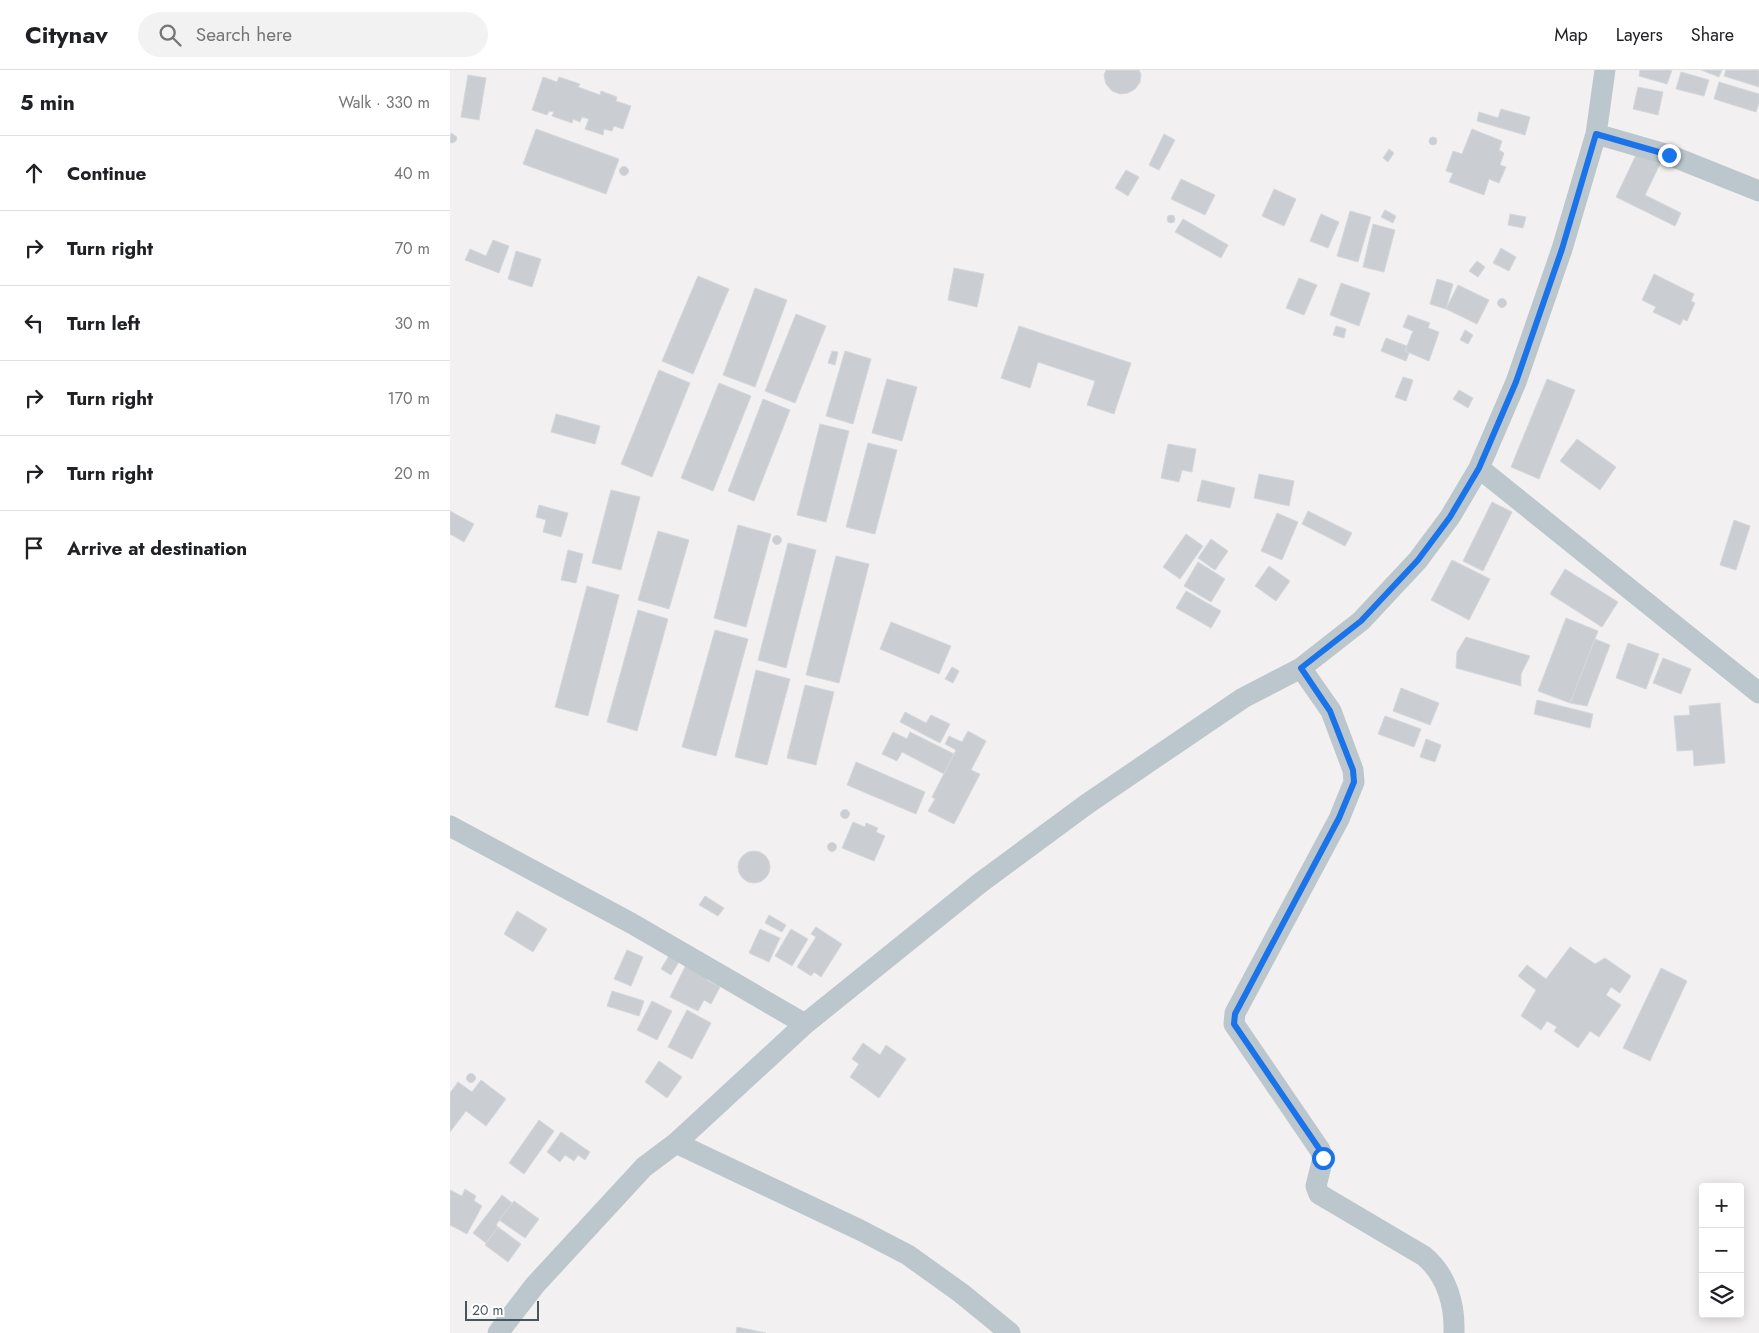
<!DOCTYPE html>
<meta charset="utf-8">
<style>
:root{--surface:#fff;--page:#f2f2f2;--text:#202124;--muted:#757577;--line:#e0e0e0}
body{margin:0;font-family:Jost,sans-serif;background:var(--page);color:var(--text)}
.controls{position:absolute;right:15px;bottom:15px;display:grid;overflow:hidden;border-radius:5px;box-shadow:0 2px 12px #0003}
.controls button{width:45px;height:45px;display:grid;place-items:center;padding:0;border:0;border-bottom:1px solid var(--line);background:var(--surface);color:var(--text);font:25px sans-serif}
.scale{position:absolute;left:15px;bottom:12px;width:74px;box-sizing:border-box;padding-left:5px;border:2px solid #48575d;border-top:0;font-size:14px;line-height:18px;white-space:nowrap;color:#48575d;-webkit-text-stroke:4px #fff;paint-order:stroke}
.stop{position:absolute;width:15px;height:15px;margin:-11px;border:4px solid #1a73e8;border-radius:50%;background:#fff}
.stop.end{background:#1a73e8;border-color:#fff;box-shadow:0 1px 5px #0008}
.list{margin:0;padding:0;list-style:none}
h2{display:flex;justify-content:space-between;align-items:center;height:65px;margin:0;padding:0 20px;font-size:21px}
h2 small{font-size:16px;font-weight:400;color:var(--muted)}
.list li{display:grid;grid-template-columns:32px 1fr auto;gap:15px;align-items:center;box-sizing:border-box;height:75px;padding:0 20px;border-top:1px solid var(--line)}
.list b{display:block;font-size:19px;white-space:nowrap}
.list em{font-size:16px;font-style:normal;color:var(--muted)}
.icon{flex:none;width:28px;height:28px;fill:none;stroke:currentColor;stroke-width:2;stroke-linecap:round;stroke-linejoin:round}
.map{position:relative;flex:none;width:1309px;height:1263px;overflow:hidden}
header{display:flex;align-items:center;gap:30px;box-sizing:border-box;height:70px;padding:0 25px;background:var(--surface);border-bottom:1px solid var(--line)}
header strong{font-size:24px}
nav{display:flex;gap:28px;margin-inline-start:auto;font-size:18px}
.search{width:350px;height:45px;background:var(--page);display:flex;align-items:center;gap:12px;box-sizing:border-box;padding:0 18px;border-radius:28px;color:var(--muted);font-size:19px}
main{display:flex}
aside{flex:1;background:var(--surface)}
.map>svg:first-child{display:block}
</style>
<header>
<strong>Citynav</strong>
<div class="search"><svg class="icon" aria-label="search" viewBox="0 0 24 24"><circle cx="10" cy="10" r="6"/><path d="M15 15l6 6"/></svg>Search here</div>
<nav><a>Map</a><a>Layers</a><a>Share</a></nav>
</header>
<main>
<aside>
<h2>5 min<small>Walk · 330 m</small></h2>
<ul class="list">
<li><svg class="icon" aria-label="ahead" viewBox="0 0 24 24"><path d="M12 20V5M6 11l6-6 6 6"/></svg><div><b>Continue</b></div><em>40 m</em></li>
<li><svg class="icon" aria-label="right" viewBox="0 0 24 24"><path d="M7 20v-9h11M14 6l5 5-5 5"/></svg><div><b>Turn right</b></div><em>70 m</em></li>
<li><svg class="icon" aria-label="left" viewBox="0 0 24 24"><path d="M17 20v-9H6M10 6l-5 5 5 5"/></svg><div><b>Turn left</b></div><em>30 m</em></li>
<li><svg class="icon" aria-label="right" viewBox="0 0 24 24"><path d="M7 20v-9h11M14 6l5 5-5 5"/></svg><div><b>Turn right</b></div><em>170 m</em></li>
<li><svg class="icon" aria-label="right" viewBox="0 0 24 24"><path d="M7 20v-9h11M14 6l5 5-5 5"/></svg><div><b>Turn right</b></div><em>20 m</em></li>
<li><svg class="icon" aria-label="arrive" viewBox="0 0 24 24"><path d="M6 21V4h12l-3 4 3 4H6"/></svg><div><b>Arrive at destination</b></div></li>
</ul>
</aside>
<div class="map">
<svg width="1309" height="1263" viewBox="0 0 1309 1263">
<rect width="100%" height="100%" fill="#f2f0f0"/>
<path fill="#caced2" stroke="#d4d7db" d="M656 0H689L691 4 690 12 685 19 678 23 670 24 662 21 656 14 654 5Z
M1190 0H1222L1217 14 1189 6Z
M1251 0H1272L1269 7Z
M1276 0H1309V17L1274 6Z
M1231 2 1259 10 1254 26 1226 19Z
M18 5 36 8 29 50 11 47Z
M93 7 107 12 109 7 130 14 128 17 150 25 151 21 167 27 166 31 181 36 173 59 164 56 162 61 154 59 153 65 135 59 139 49 132 47 130 52 123 49 122 53 102 46 104 42 99 41 97 45 82 40Z
M1269 12 1309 24V33L1306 42 1264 29Z
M1188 17 1213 22 1208 45 1183 39Z
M1051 39 1080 47 1075 65 1027 51 1029 42 1048 48Z
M86 59 169 89 156 124 73 94Z
M1022 59 1052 71 1049 80 1054 83 1050 95 1056 97 1049 113 1039 109 1034 125 999 112 1003 103 996 101 1003 81 1012 84Z
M1 63 7 67 6 71 2 73 0 72Z
M714 64 725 70 709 100 699 95Z
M979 71a4 4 0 1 1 8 0a4 4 0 1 1-8 0Z
M939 79 944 83 938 92 933 88Z
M1187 83 1210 94 1195 125 1231 143 1225 156 1166 127Z
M169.5 101a4.5 4.5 0 1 1 9 0a4.5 4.5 0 1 1-9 0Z
M676 100 689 107 678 126 665 118Z
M731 109 765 125 755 145 721 129Z
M824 119 846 129 834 156 812 146Z
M935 140 946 146 943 153 931 147Z
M900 141 921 147 908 192 887 186Z
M871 144 889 152 878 178 860 171Z
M1060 144 1076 147 1073 158 1058 155Z
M717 149a4 4 0 1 1 8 0a4 4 0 1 1-8 0Z
M733 149 778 175 771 188 725 162Z
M923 154 945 160 934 202 913 197Z
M43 170 59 176 49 203 15 190 20 179 36 186Z
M1051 178 1066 187 1059 201 1043 193Z
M66 181 91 189 82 217 58 209Z
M1027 191 1035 197 1028 207 1019 201Z
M504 198 534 204 527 237 498 230Z
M1204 204 1244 224 1241 231 1245 233 1237 251 1233 249 1230 255 1203 242 1206 237 1192 230Z
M248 206 279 219 243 304 212 291Z
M849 208 867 215 854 245 836 238Z
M987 209 1003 214 996 239 980 234Z
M891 213 920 223 909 256 880 245Z
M1008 215 1039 230 1027 254 996 239Z
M305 218 337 230 305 317 273 305Z
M1047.5 233a4.5 4.5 0 1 1 9 0a4.5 4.5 0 1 1-9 0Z
M346 244 376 256 345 333 315 321Z
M958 245 980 253 978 258 989 262 979 291 955 281 963 261 953 257Z
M569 256 681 293 664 344 637 335 645 311 588 292 580 318 551 308Z
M886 256 896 259 894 268 883 265Z
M1015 260 1023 265 1018 274 1010 270Z
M936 268 957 276 955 281 959 283 956 291 931 281Z
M382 281 388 282 385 295 378 293Z
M395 281 421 289 403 354 376 346Z
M209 300 240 313 202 407 171 394Z
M953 307 963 310 956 331 945 327Z
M437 309 467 317 452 371 422 363Z
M1097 309 1125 320 1089 409 1061 397Z
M269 313 301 326 263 421 231 408Z
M1009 320 1023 328 1018 338 1003 329Z
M313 329 340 340 304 431 278 421Z
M106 344 150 356 145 374 101 362Z
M370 354 399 361 376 452 347 445Z
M1127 369 1166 397 1150 420 1110 391Z
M418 373 447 380 425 464 396 457Z
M718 374 746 379 742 402 732 400 729 412 711 408Z
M809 404 844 411 839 436 804 428Z
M752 410 785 418 780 438 747 431Z
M161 420 190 427 171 500 142 493Z
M1042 432 1062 442 1033 501 1013 491Z
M89 435 118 443 111 467 93 462 96 450 86 447Z
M0 441 24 454 14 472 0 464Z
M858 441 902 463 895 476 852 454Z
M827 443 848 452 832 490 811 481Z
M1284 450 1300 456 1286 500 1270 495Z
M288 455 321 464 296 557 264 548Z
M208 461 239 470 219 539 188 530Z
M736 464 753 476 730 509 713 497Z
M322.5 470a4.5 4.5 0 1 1 9 0a4.5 4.5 0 1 1-9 0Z
M761 469 778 481 765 500 748 488Z
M338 473 366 480 336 598 308 590Z
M118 480 133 484 126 513 111 510Z
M386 486 419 494 389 613 356 605Z
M1002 490 1040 509 1019 550 981 530Z
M748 492 775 509 761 532 734 516Z
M819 496 840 511 826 531 805 516Z
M1115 499 1168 532 1152 557 1100 524Z
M137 516 169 525 138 646 105 637Z
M736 521 771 541 761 558 726 538Z
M188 540 218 549 187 661 157 652Z
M1116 548 1148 561 1120 633 1088 621Z
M441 552 501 576 489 604 430 579Z
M265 560 298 569 266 686 232 677Z
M1016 567 1080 586 1071 604V616L1006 598 1007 582Z
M1145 569 1160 575 1137 636 1120 633Z
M1178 573 1209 584 1196 619 1166 608Z
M1213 588 1241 599 1231 624 1203 613Z
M502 597 509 601 503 613 495 609Z
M306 600 340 609 317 695 285 687Z
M355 615 384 622 366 695 337 688Z
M951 618 989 633 980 655 943 641Z
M1087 630 1143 644 1140 658 1084 644Z
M1270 633 1275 693 1244 696 1243 680 1227 681 1224 646 1240 645 1239 636Z
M455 642 476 653 481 645 500 654 490 673 450 652Z
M935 646 971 659 964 677 928 664Z
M518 661 536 671 521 700 530 704 504 754 478 741 485 729 482 727 506 680 495 674 499 666 512 672Z
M443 662 457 669 460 662 504 684 494 704 452 682 447 691 432 684Z
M976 669 991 675 985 692 970 687Z
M406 692 475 722 466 744 397 715Z
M390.5 744a4.5 4.5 0 1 1 9 0a4.5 4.5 0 1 1-9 0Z
M403 752 415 757 416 753 428 758 426 762 435 766 424 791 392 778Z
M377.5 777a4.5 4.5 0 1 1 9 0a4.5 4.5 0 1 1-9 0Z
M288 797a16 16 0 1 1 32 0a16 16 0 1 1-32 0Z
M255 826 274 838 268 846 249 835Z
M67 841 97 859 83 882 54 864Z
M319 845 336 855 332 862 315 853Z
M366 857 392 874 371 907 364 902 361 906 347 897 366 867 361 864Z
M310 859 330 868 319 892 299 883Z
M341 859 358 869 342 896 325 886Z
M1120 877 1145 894 1155 888 1181 906 1170 923 1161 917 1156 925 1171 935 1149 967 1140 961 1128 978 1104 961 1107 957 1097 951 1091 960 1071 946 1086 920 1068 906 1077 895 1096 909Z
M177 880 193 887 181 916 164 909Z
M220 884 230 890 221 905 211 899Z
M237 893 260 904 257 910 270 917 261 934 254 930 248 941 220 927Z
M1211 898 1237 911 1200 991 1173 978Z
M162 921 194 931 189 946 157 936Z
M202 931 222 941 207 970 187 960Z
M237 940 261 953 242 989 218 977Z
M413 973 430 985 436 975 456 989 429 1028 400 1007 409 994 402 989Z
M209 991 232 1007 217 1028 195 1012Z
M16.5 1008a4.5 4.5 0 1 1 9 0a4.5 4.5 0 1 1-9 0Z
M31 1010 56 1029 36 1056 16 1041 0 1062V1023L8 1012 22 1022Z
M89 1050 104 1061 74 1104 59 1093Z
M111 1062 140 1082 135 1090 128 1085 124 1091 115 1085 110 1092 97 1082Z
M15 1119 26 1126 24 1131 32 1136 17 1164 0 1155V1120L12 1126Z
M52 1125 62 1133 46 1155 48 1157 36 1173 23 1163Z
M64 1131 89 1149 75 1168 49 1150Z
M48 1157 71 1174 58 1192 35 1175Z
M287 1257 316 1263H286Z"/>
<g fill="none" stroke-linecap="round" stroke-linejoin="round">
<path stroke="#bbc7cc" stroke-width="21" d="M1146 64 1219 85 1309 121
M1029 398 1309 623
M851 598 881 641 903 700 904 712 889 749 785 943 784 954 870 1080 873 1088 866 1116 869 1124 974 1186C997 1205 1005 1235 1004 1263
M0 756 181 853 355 954
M226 1073 410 1160 458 1185 511 1223 560 1263
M48 1263 85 1215 194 1097 226 1073 355 954 530 813 637 734 793 628 851 598 911 551 968 490 1000 447 1029 398 1066 312 1112 179 1146 64 1155 0"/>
</g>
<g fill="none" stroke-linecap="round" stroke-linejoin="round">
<path stroke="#1a73e8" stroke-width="6" d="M873 1088 870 1080 784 954 785 944 889 748 904 712 903 700 880 641 851 598 911 551 968 490 1000 447 1029 398 1066 312 1112 179 1146 64 1219 85"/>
</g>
</svg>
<div class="controls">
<button>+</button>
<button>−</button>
<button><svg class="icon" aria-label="layers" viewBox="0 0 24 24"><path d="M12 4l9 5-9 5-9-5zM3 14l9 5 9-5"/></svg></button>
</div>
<div class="scale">20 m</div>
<div class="stop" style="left:873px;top:1088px"></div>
<div class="stop end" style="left:1219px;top:85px"></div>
</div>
</main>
